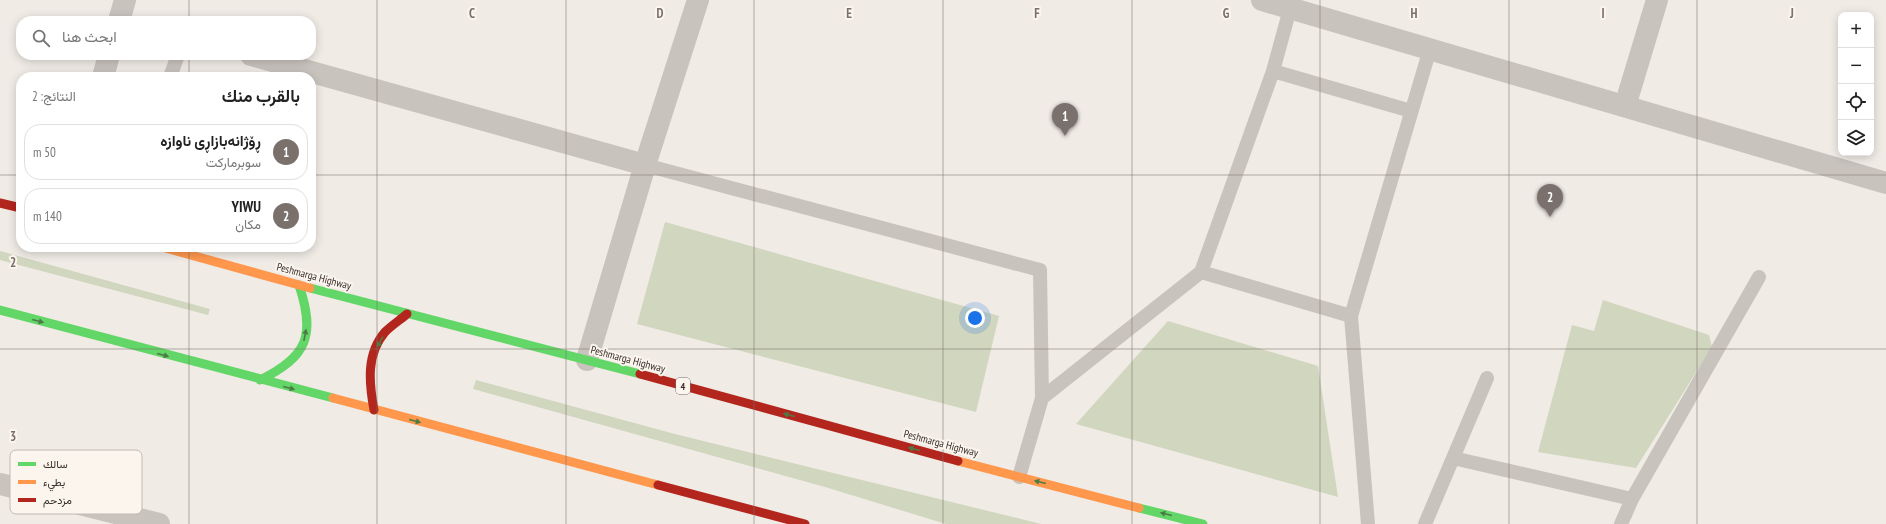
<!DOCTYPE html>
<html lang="ar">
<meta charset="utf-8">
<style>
:root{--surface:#fff;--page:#f6f6f6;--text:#222;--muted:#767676;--line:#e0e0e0;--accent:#7a716c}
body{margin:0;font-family:"PT Sans Narrow",Vazirmatn,sans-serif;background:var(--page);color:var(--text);direction:rtl}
.controls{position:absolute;right:12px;top:12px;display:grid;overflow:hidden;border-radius:8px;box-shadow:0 2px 10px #0003}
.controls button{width:36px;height:36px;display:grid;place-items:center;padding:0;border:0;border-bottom:1px solid var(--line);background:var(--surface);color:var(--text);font:20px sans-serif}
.you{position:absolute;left:975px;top:318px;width:14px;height:14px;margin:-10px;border:3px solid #fff;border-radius:50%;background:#1a73e8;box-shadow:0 0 0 6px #1a73e833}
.badge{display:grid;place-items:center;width:26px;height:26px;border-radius:50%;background:var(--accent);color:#fff;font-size:13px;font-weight:700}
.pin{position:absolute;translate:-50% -33px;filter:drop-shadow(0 1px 2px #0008)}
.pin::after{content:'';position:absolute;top:21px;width:14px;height:12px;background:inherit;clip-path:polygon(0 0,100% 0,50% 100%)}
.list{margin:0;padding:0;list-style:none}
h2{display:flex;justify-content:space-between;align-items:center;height:52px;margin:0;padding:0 16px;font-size:17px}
h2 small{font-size:13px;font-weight:400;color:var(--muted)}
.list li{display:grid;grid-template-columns:26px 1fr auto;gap:12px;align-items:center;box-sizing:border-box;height:56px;margin:0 8px 8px;padding:0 8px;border:1px solid var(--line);border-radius:16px}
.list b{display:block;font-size:15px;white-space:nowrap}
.list p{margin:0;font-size:13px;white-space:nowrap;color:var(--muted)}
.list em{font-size:13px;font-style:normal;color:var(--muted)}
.icon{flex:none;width:22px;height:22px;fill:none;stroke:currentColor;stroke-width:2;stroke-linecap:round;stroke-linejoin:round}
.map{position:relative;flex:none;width:1886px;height:524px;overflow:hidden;direction:ltr}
.search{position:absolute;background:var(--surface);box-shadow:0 2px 10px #0003;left:16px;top:16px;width:300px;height:44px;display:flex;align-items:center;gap:10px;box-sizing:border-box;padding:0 14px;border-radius:16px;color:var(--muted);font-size:15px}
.panel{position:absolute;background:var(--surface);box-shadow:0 2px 10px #0003;left:16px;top:72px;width:300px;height:180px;border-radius:16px;direction:rtl}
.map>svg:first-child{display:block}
</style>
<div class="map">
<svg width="1886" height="524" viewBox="0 0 1886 524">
<rect width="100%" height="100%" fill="#f0ebe5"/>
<path fill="#d1d6bf" d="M665 222 999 316 976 412 637 324Z
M0 251 210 309 208 315 0 260Z
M1603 300 1709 335 1712 347 1636 468 1538 452 1572 325 1594 331Z
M1168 321 1318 366 1338 497 1076 424Z
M476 380 675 434 1041 524H946L825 487 473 389Z"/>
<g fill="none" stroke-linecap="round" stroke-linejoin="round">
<path stroke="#c9c3be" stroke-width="14" d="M1273 71 1411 111
M170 77 178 55
M645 165 1040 270 1042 398 1019 477
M1201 272 1351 316
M1042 398 1201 272 1273 71 1290 9
M1453 458 1632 499
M1368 524 1351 316 1430 49
M1425 524 1487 378
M1621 524 1632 499 1759 277"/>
<path stroke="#c9c3be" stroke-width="22" d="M1262 0 1886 183
M119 21 125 0
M251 55 645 165
M103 77 109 55
M1625 106 1657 0
M587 360 645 165 698 0
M0 484 159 524"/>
<path stroke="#63d668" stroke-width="9" d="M310 288 640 374
M0 310 333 398
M260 380C307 357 316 336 299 285
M1139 508 1203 524"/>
<path stroke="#ff974d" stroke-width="9" d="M162 247 310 288
M333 398 658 485
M958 461 1139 508"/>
<path stroke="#b3261e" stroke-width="9" d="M0 203 21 208
M640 374 958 461
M374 410C369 383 366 354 385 332 392 325 400 320 407 314
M658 485 805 524"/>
</g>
<defs><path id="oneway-solid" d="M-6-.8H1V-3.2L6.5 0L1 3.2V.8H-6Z"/></defs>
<g fill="#4d7b46">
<use href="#oneway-solid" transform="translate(38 321) rotate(15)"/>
<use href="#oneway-solid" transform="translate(305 335) rotate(-79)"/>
<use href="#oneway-solid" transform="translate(380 342) rotate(119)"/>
<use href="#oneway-solid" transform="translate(163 355) rotate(15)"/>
<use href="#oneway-solid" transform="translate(289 388) rotate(15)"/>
<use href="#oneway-solid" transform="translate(789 415) rotate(-165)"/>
<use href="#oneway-solid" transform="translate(415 421) rotate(15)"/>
<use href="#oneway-solid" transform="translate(914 449) rotate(-165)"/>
<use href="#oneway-solid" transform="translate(1040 482) rotate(-166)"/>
<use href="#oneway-solid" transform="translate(1166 514) rotate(-166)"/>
</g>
<path fill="none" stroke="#7a716c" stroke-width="1" stroke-opacity="0.55" d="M189 0V21M377 0V524M566 0V524M754 0V524M943 0V524M1132 0V524M1320 0V524M1509 0V524M1697 0V524M189 55V77M0 175H21M311 175H1886M189 247V524M0 349H1886"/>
<g text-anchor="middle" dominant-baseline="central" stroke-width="4" stroke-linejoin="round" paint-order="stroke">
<rect fill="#fbf5ee" stroke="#756b66" stroke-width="1" x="676" y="378" width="14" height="16" rx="3"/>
<g font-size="10" font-weight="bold" fill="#3b302b">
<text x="683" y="386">4</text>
</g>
<g font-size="11" fill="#3b302b" stroke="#fbf5ee">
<text transform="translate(314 276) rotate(15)">Peshmarga Highway</text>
<text transform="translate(628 359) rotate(15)">Peshmarga Highway</text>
<text transform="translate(941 443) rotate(15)">Peshmarga Highway</text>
</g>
</g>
<rect x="10" y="450" width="132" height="64" rx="6" fill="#fbf5ee" stroke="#c1bab4" stroke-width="1"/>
<rect x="18" y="462" width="18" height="4" fill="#63d668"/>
<rect x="18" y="480" width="18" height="4" fill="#ff974d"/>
<rect x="18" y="498" width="18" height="4" fill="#b3261e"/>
<g font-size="11" fill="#3b302b">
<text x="43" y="468">سالك</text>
<text x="43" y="486">بطيء</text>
<text x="43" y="504">مزدحم</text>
</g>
<g font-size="13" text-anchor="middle" font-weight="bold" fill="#7a716c" stroke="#fbf5ee" stroke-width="4" stroke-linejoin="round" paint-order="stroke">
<text x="472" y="18">C</text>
<text x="660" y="18">D</text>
<text x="849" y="18">E</text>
<text x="1037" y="18">F</text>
<text x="1226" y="18">G</text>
<text x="1414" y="18">H</text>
<text x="1603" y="18">I</text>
<text x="1792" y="18">J</text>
<text x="13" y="267">2</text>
<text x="13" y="441">3</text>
</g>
</svg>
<div class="controls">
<button>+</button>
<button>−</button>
<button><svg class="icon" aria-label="locate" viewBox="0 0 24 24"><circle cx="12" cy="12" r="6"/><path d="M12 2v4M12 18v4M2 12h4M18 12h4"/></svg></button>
<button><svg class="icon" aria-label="layers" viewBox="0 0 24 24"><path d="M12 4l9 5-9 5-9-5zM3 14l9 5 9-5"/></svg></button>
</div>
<div class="you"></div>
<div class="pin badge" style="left:1065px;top:136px">1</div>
<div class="pin badge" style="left:1550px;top:217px">2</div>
<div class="search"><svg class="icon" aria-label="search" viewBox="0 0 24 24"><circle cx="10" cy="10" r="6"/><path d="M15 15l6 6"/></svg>ابحث هنا</div>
<section class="panel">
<h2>بالقرب منك<small>النتائج: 2</small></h2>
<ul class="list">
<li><span class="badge">1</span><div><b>ڕۆژانەبازاڕی ناوازە</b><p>سوبرماركت</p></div><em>50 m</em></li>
<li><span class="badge">2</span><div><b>YIWU</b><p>مكان</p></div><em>140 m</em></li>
</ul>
</section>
</div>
